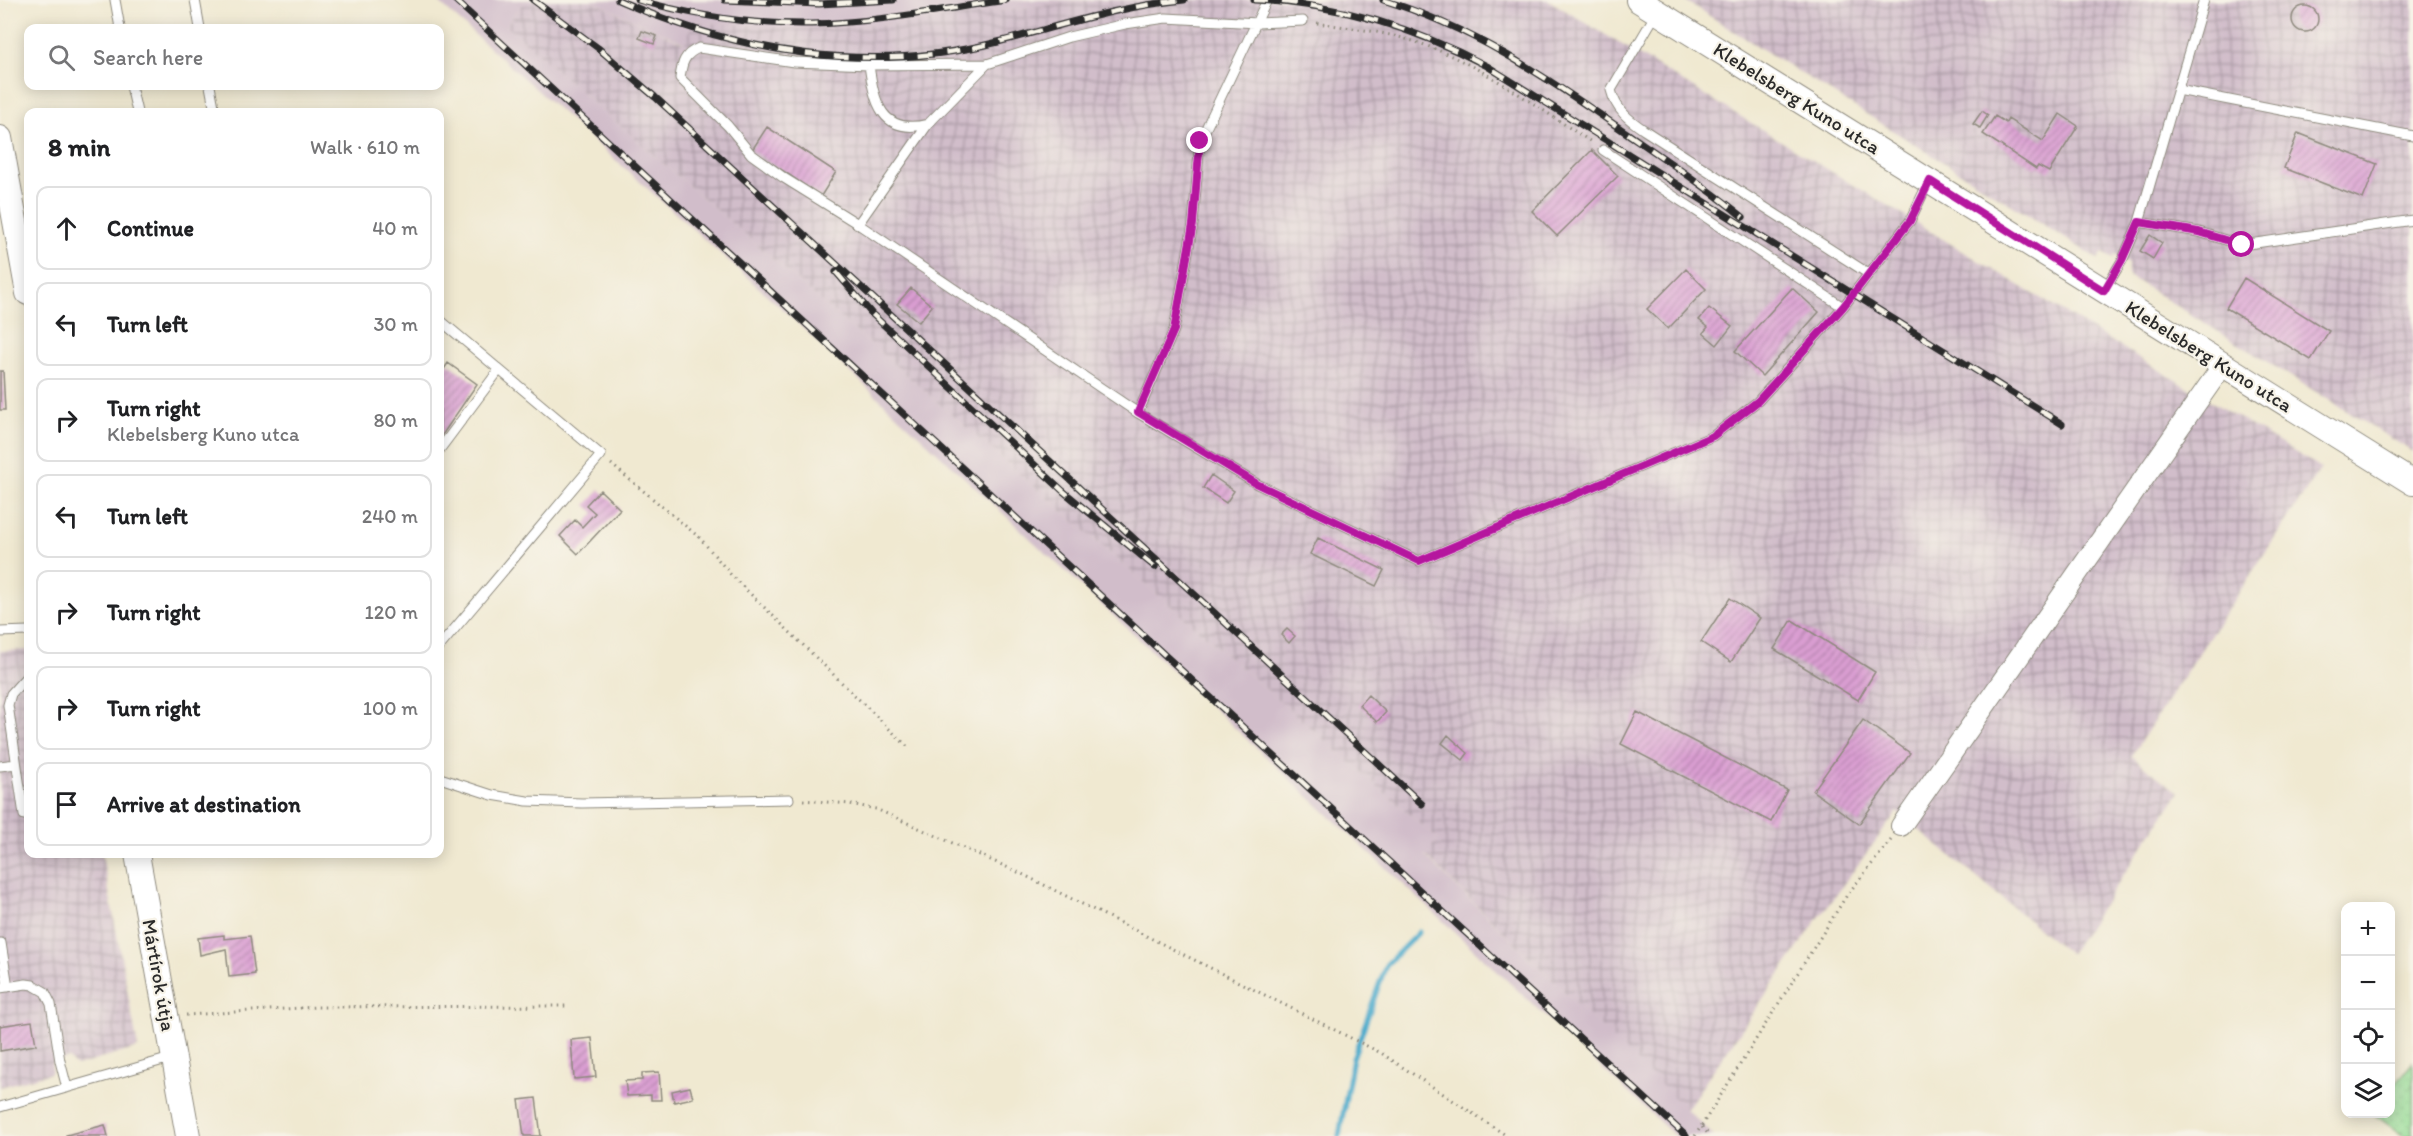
<!DOCTYPE html>
<meta charset="utf-8">
<style>
:root{--surface:#fff;--page:#f2f2f2;--text:#202124;--muted:#757577;--line:#e0e0e0}
body{margin:0;font-family:Itim,sans-serif;background:var(--page);color:var(--text)}
.controls{position:absolute;right:18px;bottom:18px;display:grid;overflow:hidden;border-radius:12px;box-shadow:0 3px 15px #0003}
.controls button{width:54px;height:54px;display:grid;place-items:center;padding:0;border:0;border-bottom:2px solid var(--line);background:var(--surface);color:var(--text);font:30px sans-serif}
.stop{position:absolute;width:18px;height:18px;margin:-14px;border:4px solid #b5179e;border-radius:50%;background:#fff}
.stop.end{background:#b5179e;border-color:#fff;box-shadow:0 2px 6px #0008}
.list{margin:0;padding:0;list-style:none}
h2{display:flex;justify-content:space-between;align-items:center;height:78px;margin:0;padding:0 24px;font-size:26px}
h2 small{font-size:20px;font-weight:400;color:var(--muted)}
.list li{display:grid;grid-template-columns:39px 1fr auto;gap:18px;align-items:center;box-sizing:border-box;height:84px;margin:0 12px 12px;padding:0 12px;border:2px solid var(--line);border-radius:12px}
.list b{display:block;font-size:22px;white-space:nowrap}
.list p{margin:0;font-size:20px;white-space:nowrap;color:var(--muted)}
.list em{font-size:20px;font-style:normal;color:var(--muted)}
.icon{flex:none;width:33px;height:33px;fill:none;stroke:currentColor;stroke-width:2;stroke-linecap:round;stroke-linejoin:round}
.map{position:relative;flex:none;width:2413px;height:1136px;overflow:hidden}
.search{position:absolute;background:var(--surface);box-shadow:0 3px 15px #0003;left:24px;top:24px;width:420px;height:66px;display:flex;align-items:center;gap:15px;box-sizing:border-box;padding:0 21px;border-radius:12px;color:var(--muted);font-size:22px}
.panel{position:absolute;background:var(--surface);box-shadow:0 3px 15px #0003;left:24px;top:108px;width:420px;height:750px;border-radius:12px}
.map>svg:first-child{display:block}
</style>
<div class="map">
<svg width="2413" height="1136" viewBox="0 0 2413 1136">
<defs>
<pattern id="industrial-grid" width="8" height="8" patternUnits="userSpaceOnUse" patternTransform="scale(1.5)"><rect width="8" height="8" fill="#d1bdca"/><path d="M0 4h8M4 0v8" fill="none" stroke="#aa9aa4"/></pattern>
<pattern id="green-dots" width="8" height="8" patternUnits="userSpaceOnUse" patternTransform="scale(1.5)"><rect width="8" height="8" fill="#96dd96"/><path d="M2 2h.1M6 6h.1" fill="none" stroke="#81be81" stroke-width="1.8" stroke-linecap="round"/></pattern>
<pattern id="building-hatch" width="6" height="6" patternUnits="userSpaceOnUse" patternTransform="scale(1.5)"><rect width="6" height="6" fill="#da9ed2"/><path d="M-1 1l2-2M0 6l6-6M5 7l2-2" fill="none" stroke="#b181ab"/></pattern>
</defs>
<rect width="100%" height="100%" fill="#f7f3e8"/>
<filter id="ink" filterUnits="userSpaceOnUse"><feTurbulence type="fractalNoise" baseFrequency=".0167" numOctaves="2"/><feDisplacementMap in="SourceGraphic" scale="12" xChannelSelector="R" yChannelSelector="G"/><feConvolveMatrix kernelMatrix="1 2 1 2 8 2 1 2 1" color-interpolation-filters="sRGB"/></filter>
<filter id="wash" filterUnits="userSpaceOnUse"><feTurbulence type="fractalNoise" baseFrequency=".008" numOctaves="4" result="noise"/><feDisplacementMap in="SourceGraphic" scale="24" xChannelSelector="R" yChannelSelector="G"/><feGaussianBlur stdDeviation="1.35" result="paint"/><feColorMatrix in="noise" values="0 0 0 0 0 0 0 0 0 0 0 0 0 0 0 0 0 1.4 0 .05"/><feComposite in="paint" operator="in"/></filter>
<g filter="url(#wash)">
<rect width="100%" height="100%" fill="#f0e9d1"/>
<path fill="url(#industrial-grid)" d="M525 0H590L684 43 693 21 795 29 896 24 1086 0H1548L2321 468 2131 756 2179 793 2070 954 1897 812 1817 920 1686 1110 1425 855 1438 839 506 26Z
M1684 0H2413V452L2127 275 2128 264 2123 259 2114 255 2113 258 2103 252 2098 259Z
M28 650V854H102L138 1048 76 1066 68 1058 52 1063 51 1073 0 1087V651Z"/>
<path fill="#d1bdca" d="M436 0H525L506 26 1438 839 1425 856 1714 1136H1675L776 303Z
M590 0H1086L896 24 795 29 693 21 685 43Z"/>
<path fill="url(#green-dots)" stroke="#608460" stroke-width="1.5" d="M2413 1062V1136H2404L2374 1114H2390L2391 1089Z"/>
<g fill="none" stroke-linecap="round" stroke-linejoin="round">
<path stroke="#4daccc" stroke-width="5" d="M1339 1136 1353 1058 1386 965 1419 932"/>
</g>
<g id="blocks">
<path fill="url(#building-hatch)" d="M2292 19a13 13 0 1 1 26 0a13 13 0 1 1-26 0Z
M642 31 657 36 654 44 639 38Z
M1982 111 1988 115 1980 128 1973 124Z
M2060 114 2078 126 2049 172 2038 166 2036 169 1983 134 1995 116 2006 123 2008 119 2043 141Z
M767 127 836 172 821 196 752 150Z
M2298 133 2377 164 2363 199 2284 168Z
M1592 150 1618 176 1557 236 1532 211Z
M2150 235 2162 243 2153 259 2140 251Z
M1686 269 1706 289 1668 329 1647 309Z
M2244 278 2329 331 2311 360 2226 308Z
M911 288 932 306 919 322 897 304Z
M1792 288 1819 312 1762 376 1735 351Z
M1709 308 1732 326 1717 345 1703 333 1708 327 1699 320Z
M448 363 477 384 440 438V375Z
M0 371H3L5 410H0Z
M1211 475 1234 491 1226 503 1203 488Z
M600 490 620 509 578 554 560 536 575 520 582 527 595 513 586 505Z
M1318 538 1384 570 1376 586 1310 554Z
M1730 598 1760 618 1731 662 1701 642Z
M1792 620 1875 672 1858 700 1774 649Z
M1287 629 1295 636 1289 643 1281 635Z
M1368 695 1386 712 1377 722 1359 705Z
M1637 712 1787 790 1771 822 1621 744Z
M1863 720 1910 753 1859 824 1813 791Z
M1448 735 1468 753 1463 760 1442 743Z
M224 935V939L250 936 255 974 229 977 226 949 200 955 198 938Z
M32 1021 36 1045 0 1051V1026Z
M592 1038 596 1077 574 1079 571 1040Z
M659 1072 661 1100H651V1095L627 1096 625 1081 642 1080V1073Z
M690 1087 693 1098 674 1102 672 1091Z
M536 1098 541 1136H524L519 1100Z
M105 1125 108 1136H66V1135Z"/>
</g>
</g>
<g filter="url(#ink)">
<use href="#blocks" fill-opacity="0" stroke="#8e8a7e" stroke-width="1.5"/>
<g fill="none" stroke-linecap="round" stroke-linejoin="round">
<defs>
<path id="service" d="M115 0 120 28
M195 0 200 28
M1657 12 1611 90C1616 110 1628 119 1644 130L1869 274
M1303 21 1258 23 1166 18 1125 24 1069 37 987 64 869 65 794 62 699 48C684 54 682 63 680 78L728 126 751 154 784 178 858 224 1138 413 1257 484 1419 561 1713 436 1758 401 1843 307 1910 221 1928 183
M869 65C874 101 881 136 928 124
M131 86 137 112
M210 86 215 112
M2178 90 2413 136
M1603 150 1843 307
M2139 222 2199 232 2242 245 2413 220
M858 224 928 124 987 64
M2105 289 2123 259 2139 222 2204 0
M440 320 601 455 440 646
M1138 413 1174 330 1193 224 1200 141 1267 0
M440 449 499 370
M0 632 28 631
M0 766 16 764
M440 778 492 795 527 801 582 803 789 799
M24 815 8 705 11 694 28 675
M1 943 8 987
M0 988 26 984 33 985 45 992 51 1004 60 1061 67 1088
M0 1107 174 1057"/>
<path id="minor" d="M1901 826 2223 365"/>
<path id="tertiary" d="M1638 0 2413 483
M0 138 28 293
M137 854 188 1136"/>
</defs>
<use href="#service" stroke="#8e8a7e" stroke-width="11"/>
<use href="#minor" stroke="#8e8a7e" stroke-width="22"/>
<use href="#tertiary" stroke="#8e8a7e" stroke-width="26"/>
<path stroke="#8e8a7e" stroke-width="3" stroke-dasharray="1.5 4.5" stroke-linecap="butt" d="M1317 23C1353 28 1395 33 1430 47 1488 69 1541 110 1593 143
M611 464 700 538 732 576 907 746
M803 800 850 804 876 809 1020 873 1381 1053 1507 1136
M186 1015 317 1007 568 1006
M1702 1127 1710 1136
M1695 1136 1847 895 1891 840"/>
<use href="#service" stroke="#fff" stroke-width="9"/>
<use href="#minor" stroke="#fff" stroke-width="20"/>
<use href="#tertiary" stroke="#fff" stroke-width="24"/>
<defs>
<path id="rail" d="M455 0 1686 1136
M533 0 598 48 655 97 1422 804
M618 0C738 53 869 75 998 42 1060 26 1119 6 1184 0
M638 0C695 16 752 25 811 24 876 23 942 9 1006 0
M725 0 819 4 893 0
M1254 0C1336 3 1415 28 1487 66L2062 424
M1383 0C1471 27 1543 75 1618 127 1660 156 1703 184 1743 217
M836 272 872 314 1063 491 1155 567"/>
</defs>
<use href="#rail" stroke="#2b2b2b" stroke-width="7"/>
<use href="#rail" stroke="#f7f3e8" stroke-width="4.5" stroke-dasharray="14" stroke-linecap="butt"/>
</g>
</g>
<g fill="none" stroke-linecap="round" stroke-linejoin="round" filter="url(#ink)">
<path stroke="#b5179e" stroke-width="8" d="M1200 141 1193 224 1174 330 1138 412 1257 484 1419 561 1713 436 1758 401 1843 307 1910 221 1930 181 2104 291 2122 260 2139 222 2199 232 2242 245"/>
</g>
<g text-anchor="middle" dominant-baseline="central" stroke-width="4.5" stroke-linejoin="round" paint-order="stroke">
<g font-size="20" fill="#2b2b2b" stroke="#f7f3e8">
<text transform="translate(1797 98) rotate(32)">Klebelsberg Kuno utca</text>
<text transform="translate(2209 356) rotate(32)">Klebelsberg Kuno utca</text>
<text transform="translate(159 975) rotate(80)">Mártírok útja</text>
</g>
</g>
</svg>
<div class="controls">
<button>+</button>
<button>−</button>
<button><svg class="icon" aria-label="locate" viewBox="0 0 24 24"><circle cx="12" cy="12" r="6"/><path d="M12 2v4M12 18v4M2 12h4M18 12h4"/></svg></button>
<button><svg class="icon" aria-label="layers" viewBox="0 0 24 24"><path d="M12 4l9 5-9 5-9-5zM3 14l9 5 9-5"/></svg></button>
</div>
<div class="stop" style="left:2242px;top:245px"></div>
<div class="stop end" style="left:1200px;top:141px"></div>
<div class="search"><svg class="icon" aria-label="search" viewBox="0 0 24 24"><circle cx="10" cy="10" r="6"/><path d="M15 15l6 6"/></svg>Search here</div>
<section class="panel">
<h2>8 min<small>Walk · 610 m</small></h2>
<ul class="list">
<li><svg class="icon" aria-label="ahead" viewBox="0 0 24 24"><path d="M12 20V5M6 11l6-6 6 6"/></svg><div><b>Continue</b></div><em>40 m</em></li>
<li><svg class="icon" aria-label="left" viewBox="0 0 24 24"><path d="M17 20v-9H6M10 6l-5 5 5 5"/></svg><div><b>Turn left</b></div><em>30 m</em></li>
<li><svg class="icon" aria-label="right" viewBox="0 0 24 24"><path d="M7 20v-9h11M14 6l5 5-5 5"/></svg><div><b>Turn right</b><p>Klebelsberg Kuno utca</p></div><em>80 m</em></li>
<li><svg class="icon" aria-label="left" viewBox="0 0 24 24"><path d="M17 20v-9H6M10 6l-5 5 5 5"/></svg><div><b>Turn left</b></div><em>240 m</em></li>
<li><svg class="icon" aria-label="right" viewBox="0 0 24 24"><path d="M7 20v-9h11M14 6l5 5-5 5"/></svg><div><b>Turn right</b></div><em>120 m</em></li>
<li><svg class="icon" aria-label="right" viewBox="0 0 24 24"><path d="M7 20v-9h11M14 6l5 5-5 5"/></svg><div><b>Turn right</b></div><em>100 m</em></li>
<li><svg class="icon" aria-label="arrive" viewBox="0 0 24 24"><path d="M6 21V4h12l-3 4 3 4H6"/></svg><div><b>Arrive at destination</b></div></li>
</ul>
</section>
</div>
